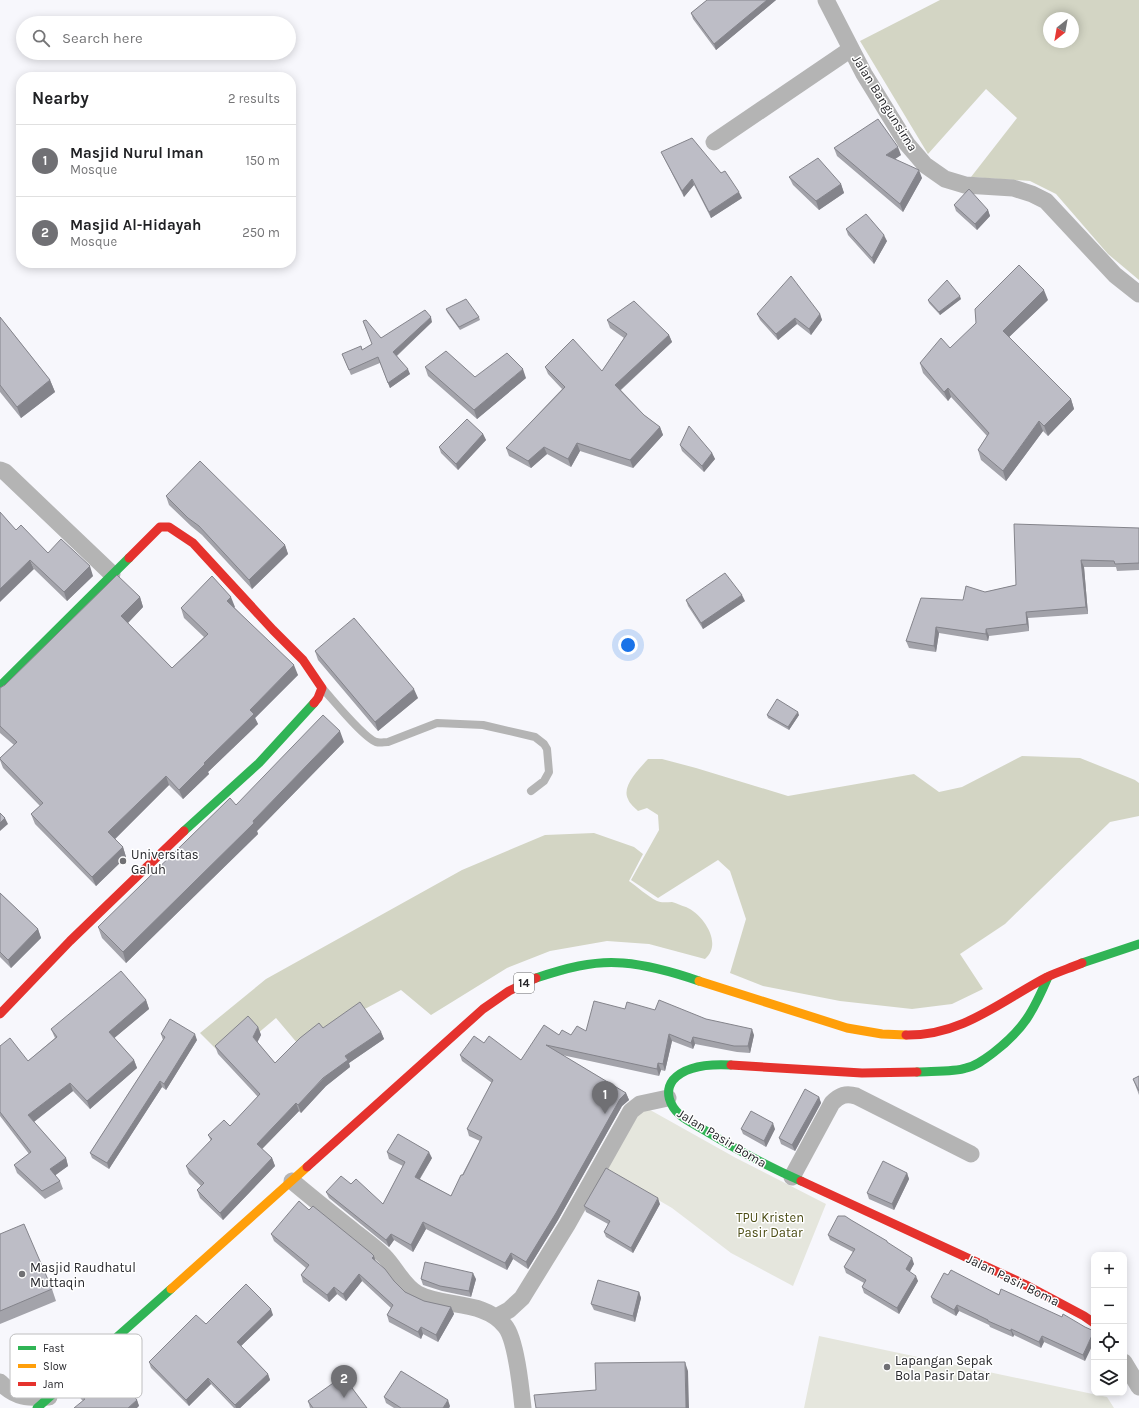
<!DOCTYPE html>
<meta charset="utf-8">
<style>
:root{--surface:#fff;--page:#f2f2f2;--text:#202124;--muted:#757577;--line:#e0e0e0;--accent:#707074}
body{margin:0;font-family:Karla,sans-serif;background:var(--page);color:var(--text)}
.controls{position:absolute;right:12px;bottom:12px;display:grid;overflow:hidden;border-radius:8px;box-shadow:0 2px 10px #0003}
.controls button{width:36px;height:36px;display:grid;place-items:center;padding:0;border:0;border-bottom:1px solid var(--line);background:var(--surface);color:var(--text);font:20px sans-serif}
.compass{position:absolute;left:1043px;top:12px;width:36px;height:36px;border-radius:50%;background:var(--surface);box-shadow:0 2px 10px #0003;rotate:211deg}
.you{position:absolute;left:628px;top:645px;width:14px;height:14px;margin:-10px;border:3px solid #fff;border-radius:50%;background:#1a73e8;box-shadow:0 0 0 6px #1a73e833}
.badge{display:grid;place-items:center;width:26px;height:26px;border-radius:50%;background:var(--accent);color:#fff;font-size:13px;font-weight:700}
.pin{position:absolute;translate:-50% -33px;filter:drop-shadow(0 1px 2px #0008)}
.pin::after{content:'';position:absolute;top:21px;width:14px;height:12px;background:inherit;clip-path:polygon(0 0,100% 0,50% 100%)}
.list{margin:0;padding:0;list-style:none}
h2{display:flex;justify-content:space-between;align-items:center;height:52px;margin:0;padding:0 16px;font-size:17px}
h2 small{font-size:13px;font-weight:400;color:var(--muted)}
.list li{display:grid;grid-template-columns:26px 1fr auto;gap:12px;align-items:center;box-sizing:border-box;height:72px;padding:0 16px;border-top:1px solid var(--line)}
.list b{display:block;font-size:15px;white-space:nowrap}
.list p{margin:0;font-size:13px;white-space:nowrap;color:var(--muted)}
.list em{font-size:13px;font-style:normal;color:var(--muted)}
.icon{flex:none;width:22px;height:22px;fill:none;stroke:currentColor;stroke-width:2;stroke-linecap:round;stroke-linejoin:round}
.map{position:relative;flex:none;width:1139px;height:1408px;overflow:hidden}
.search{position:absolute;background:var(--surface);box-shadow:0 2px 10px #0003;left:16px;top:16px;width:280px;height:44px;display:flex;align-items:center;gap:10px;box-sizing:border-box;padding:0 14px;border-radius:22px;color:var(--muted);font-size:15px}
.panel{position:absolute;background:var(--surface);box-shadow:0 2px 10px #0003;left:16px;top:72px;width:280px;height:196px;border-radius:16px}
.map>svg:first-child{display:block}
</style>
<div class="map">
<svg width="1139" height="1408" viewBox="0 0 1139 1408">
<rect width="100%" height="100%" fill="#f7f7fc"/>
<path fill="#e5e6dd" d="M647 1109 652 1111 736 1158 826 1204 793 1286 731 1253 672 1208 605 1169 637 1114Z
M819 1336 1107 1397 1114 1408H804Z"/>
<path fill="#d3d5c4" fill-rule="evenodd" d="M940 0H1139V280L1108 254 1056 194 1030 181 971 177 1017 118 986 89 928 154 860 41ZM1049 18H1073V42H1049Z
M1022 756 1080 758 1135 780 1139 783V816L1110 822 1005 924 960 954 983 989 952 1004 912 1009 840 1001 763 986 730 973 746 919 730 871 718 860 658 898 631 880 659 830 658 815 647 808 638 811C635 808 629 803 628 799 621 786 640 768 648 759H662L696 768 788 796 914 774 939 792 962 787Z
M594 833 634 847 643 854 629 881C638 887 647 896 657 901 661 903 667 902 672 902 676 903 682 906 686 907 704 915 723 944 705 959L649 944 607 941 550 951 507 968 431 1015 401 990 298 1044 276 1018 245 1044 234 1034 216 1049 200 1033 266 979 462 870 545 835Z"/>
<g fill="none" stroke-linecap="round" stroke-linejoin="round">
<path stroke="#b4b4b4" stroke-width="8" d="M323 689C334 701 363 737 376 742 380 743 384 742 388 742L437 723 483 725 535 737 544 744 547 749 549 772 544 781 531 791"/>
<path stroke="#b4b4b4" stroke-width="17" d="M826 0 864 74 907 144 925 165 945 179 965 185 1013 188 1032 194 1046 201 1115 275 1139 294
M714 142 851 49
M0 470 5 472 112 574
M792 1177 832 1103C840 1095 846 1093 856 1096L971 1154
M292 1181C311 1197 331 1213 351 1229 362 1238 374 1246 384 1256 396 1268 403 1286 418 1294 445 1308 485 1300 505 1326 516 1339 521 1389 523 1408
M496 1317 509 1310 522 1298 567 1225 631 1111 640 1104 668 1098
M1124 1362 1139 1387
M0 1382C15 1398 28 1398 49 1397"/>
<path stroke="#30b455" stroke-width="9" d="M0 686 129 558
M184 831 259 763 314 703
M1082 963 1139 944
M536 978C563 969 594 960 623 963 647 965 676 973 699 981
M731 1065C713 1064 686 1065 673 1080 664 1092 670 1106 680 1115 688 1122 700 1127 709 1133 739 1151 769 1167 801 1181
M917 1072C930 1071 955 1072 966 1068 976 1066 985 1059 993 1053 1024 1029 1033 1012 1048 977
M37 1408 171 1289"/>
<path stroke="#ff9f0a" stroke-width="9" d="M699 981 847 1028 882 1034 906 1035
M171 1289 307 1167"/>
<path stroke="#e5322d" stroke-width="9" d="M129 558 160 527H169L193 543 273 630 303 660 322 688 318 698 314 703
M0 1014 70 941 184 831
M906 1035C962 1036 1001 1001 1047 977 1058 972 1070 968 1082 963
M731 1065 862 1073 917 1072
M307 1167 483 1009 509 991 536 978
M801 1181 1024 1284 1084 1316 1094 1323"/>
</g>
<path fill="#a3a3aa" d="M707 0H776L716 50 693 19 691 13Z
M834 148 901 155 895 159 922 178 903 212 837 156Z
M661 152 742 198 711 218 694 185 684 197 664 158Z
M789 177 841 184 844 193 819 210 793 185Z
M954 205 988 210 990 216 977 230 956 211Z
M846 229 887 241 874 264 848 235Z
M961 299 940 315 929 303 928 300Z
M1048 300 1009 337 1071 399 1074 409 1048 436 1043 431 1006 481 981 460 978 450 987 436 951 397 948 401 923 373 920 363Z
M446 309 479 317 480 320 460 330 447 312Z
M757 314H820L822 320 811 335 797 324 778 340 760 320Z
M0 317 50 380 55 392 21 418 0 392Z
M607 320 669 335 672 342 621 390 644 415 660 427 663 435 633 468 580 451 571 467 547 454 531 468 509 456 506 448 562 389 548 374 545 367 602 371 624 338 610 328Z
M432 322 397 356 410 374 390 388 380 363 351 375 342 354 363 350 381 338Z
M425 367 475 377 526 378 477 419 428 376Z
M483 434 486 440 458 470 441 453 439 447Z
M680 445 712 453 715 459 704 472 682 451Z
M166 496 285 545 288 554 252 589 202 535 191 526 169 505Z
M1139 528V570L1117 571 1116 567H1084L1088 614 1028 618 1029 631 989 636 988 641 939 633 936 652 909 648 906 641 963 600 985 592 1016 585Z
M16 530 48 553 93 576 67 601 34 569Z
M140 597 143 607 128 623 172 668 204 637 184 618 181 608 235 607H234L298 675 255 718 258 724 208 772 209 774 183 799 169 785 115 839 123 847 126 857 96 886 35 824 31 814 40 806 3 768 0 760V758L14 745 0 733V688Z
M686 600 745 601 703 629 688 606Z
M315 651 418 698 378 731 318 660Z
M767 715H799L789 730 768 718Z
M344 742 257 831 258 834 126 963 102 938 98 927 236 805Z
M0 893 38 929 41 938 11 968 0 957Z
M146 1000 149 1009 114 1038 134 1060 137 1068 90 1109 73 1091 34 1122 66 1158 68 1166 55 1175 60 1181 63 1189 45 1199 17 1173 14 1165 29 1154 0 1116V1046L28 1061 55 1038 51 1029Z
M625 1009 655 1010 706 1019 754 1035 750 1053 737 1052 695 1044 693 1049 672 1041 665 1071 661 1070 659 1076 562 1055 626 1093 629 1100 622 1106 558 1220 528 1269 513 1259 507 1270 426 1229 413 1252 394 1240 389 1247 329 1198 326 1192 351 1184 383 1204 403 1166 389 1159 387 1152 432 1158 420 1179 451 1196 480 1141 469 1136 467 1129 492 1083 462 1061 460 1055 484 1043 521 1060 559 1035H571L586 1031Z
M258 1027 261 1035 257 1042 275 1063 323 1028 381 1032 384 1039 349 1063 350 1067 326 1086 301 1113 299 1111 262 1149 272 1158 275 1166 223 1220 200 1198 197 1190 201 1186 189 1174 186 1166 211 1141 208 1135 230 1126 258 1097 218 1054 215 1046Z
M161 1034 197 1040 166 1090 162 1087 109 1169 92 1158 90 1153 163 1040Z
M1139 1076V1095L1133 1079Z
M819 1097 821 1103 795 1151 781 1144 779 1138Z
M741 1129H775L766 1147 743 1134Z
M907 1173 909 1179 894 1210 869 1199 867 1193Z
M660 1204 633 1253 606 1237 604 1232 608 1224 586 1212 584 1206Z
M0 1234 52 1289 56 1301 0 1324Z
M271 1234 376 1261 394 1281 405 1292 424 1301 451 1307 454 1314 438 1342 423 1334 421 1339 389 1322 387 1315 391 1308 362 1281 346 1301 337 1294 329 1302 303 1282 301 1275 306 1268 274 1241Z
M828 1235 888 1243 914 1264 909 1272 918 1281 899 1314 864 1293 862 1287 864 1283 846 1273 844 1267 853 1252 830 1240Z
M948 1275 1085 1327V1361L1044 1342 1041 1348 1014 1335 1013 1337 990 1327 989 1325 959 1311 956 1316 933 1303 931 1297Z
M421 1279H476L471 1297 442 1291 423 1285Z
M639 1292 641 1298 635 1322 594 1310 591 1304Z
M273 1315 241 1346 268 1374 270 1380 240 1408H234L211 1384 189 1406 151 1368 149 1362 206 1324Z
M78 1393 137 1400 139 1406 83 1401 81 1399Z
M384 1397 450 1406 449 1408H394L386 1403Z
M308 1401 367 1408H310Z"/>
<path fill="#84848b" d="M767 0H776L716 50 714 44Z
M898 147 901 155 889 163 886 155Z
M919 170 922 178 903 212 900 204Z
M692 179 694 185 684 197 682 191Z
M841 184 844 193 819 210 816 201Z
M739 192 742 198 711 218 709 212Z
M988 210 990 216 977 230 975 224Z
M884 235 887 241 874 264 872 258Z
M1044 290 1048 300 1006 340 1003 331Z
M960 296 961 299 940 315 939 312Z
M820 314 822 320 811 335 809 329Z
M431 317 432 322 395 357 393 352Z
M795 318 797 324 778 340 776 334Z
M669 335 672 342 618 392 615 385Z
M408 369 410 374 390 388 388 383Z
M523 369 526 378 477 419 474 410Z
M50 380 55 392 21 418 17 407Z
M948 388 951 397 948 401 944 392Z
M1071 399 1074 409 1048 436 1044 426Z
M1039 421 1043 431 1006 481 1003 471Z
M660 427 663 435 633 468 630 460Z
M483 434 486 440 458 470 456 464Z
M577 443 580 451 571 467 568 459Z
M544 447 547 454 531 468 528 461Z
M712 453 715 459 704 472 702 466Z
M285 545 288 554 252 589 249 580Z
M30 560 34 569 0 602V589Z
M1081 560 1084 567 1088 614 1086 607Z
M90 566 93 576 67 601 64 592Z
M742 595 745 601 703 629 701 623Z
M140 597 143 607 125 626 121 616Z
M231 597 235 607 231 610 227 601Z
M1026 612 1028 618 1029 631 1027 624Z
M936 627 939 633 936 652 934 646Z
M986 629 989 636 988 641 986 634Z
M294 665 298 675 255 718 258 724 208 772 209 774 183 799 179 790 204 763 250 710Z
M414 689 418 698 378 731 375 722Z
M798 712 799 715 789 730 788 727Z
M340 731 344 742 257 831 258 834 126 963 123 952 253 821Z
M166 776 169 785 112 842 108 832Z
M5 818 8 824 0 831V823Z
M123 847 126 857 96 886 92 877Z
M38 929 41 938 11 968 8 960Z
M146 1000 149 1009 112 1040 109 1032Z
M258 1027 261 1035 256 1045 253 1037Z
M752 1029 754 1035 750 1053 748 1046Z
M381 1032 384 1039 349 1063 350 1067 326 1086 301 1113 298 1105 345 1056Z
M195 1034 197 1040 166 1090 164 1084Z
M669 1034 672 1041 665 1071 663 1064Z
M693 1037 695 1044 693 1049 691 1043Z
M134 1060 137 1068 90 1109 87 1101Z
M658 1063 661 1070 659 1076 657 1069Z
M160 1081 162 1087 109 1169 107 1163Z
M70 1083 73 1091 31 1124 28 1115Z
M626 1093 629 1100 622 1106 558 1220 528 1269 526 1262 620 1099Z
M819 1097 821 1103 795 1151 792 1145Z
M296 1103 299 1111 260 1151 257 1144Z
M773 1123 775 1129 766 1147 764 1141Z
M429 1152 432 1158 417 1183 415 1177Z
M66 1158 68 1166 53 1177 50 1169Z
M272 1158 275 1166 223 1220 220 1213Z
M907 1173 909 1179 894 1210 892 1204Z
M658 1198 660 1204 633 1253 631 1248Z
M423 1222 426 1229 413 1252 411 1245Z
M391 1234 394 1240 389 1247 386 1240Z
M511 1253 513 1259 507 1270 505 1263Z
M374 1256 376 1262 372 1258Z
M912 1258 914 1264 908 1275 906 1269Z
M473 1273 476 1279 471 1297 469 1291Z
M359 1274 362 1281 346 1301 343 1294Z
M916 1276 918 1281 899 1314 897 1308Z
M334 1287 337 1294 329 1302 327 1295Z
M639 1292 641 1298 635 1322 633 1316Z
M957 1305 959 1311 956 1316 954 1310Z
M451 1307 454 1314 438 1342 436 1335Z
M271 1309 273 1315 239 1348 237 1342Z
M421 1327 423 1334 421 1339 418 1332Z
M1011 1329 1014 1335 1013 1337 1011 1331Z
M1094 1331V1342L1085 1361 1083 1355Z
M1042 1336 1044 1342 1041 1348 1039 1342Z
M685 1362 688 1371 689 1408H686Z
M268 1374 270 1380 240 1408H236L235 1405Z
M208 1378 211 1384 189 1406 186 1400Z
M137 1400 139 1406 137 1408H128Z
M448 1400 450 1406 449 1408H443Z"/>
<path fill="#bdbdc6" stroke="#84848b" d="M707 0H767L714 44 691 13Z
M878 119 898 147 886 155 919 170 900 204 834 148Z
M692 138 721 173 725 171 739 192 709 212 692 179 682 191 661 152Z
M818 158 841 184 816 201 789 177Z
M969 189 988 210 975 224 954 205Z
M866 214 884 235 872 258 846 229Z
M1019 265 1044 290 1003 331 1071 399 1044 426 1039 421 1003 471 978 450 989 433 948 388 944 392 920 363 941 338 950 348 976 323 975 309Z
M791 276 820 314 809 329 795 318 776 334 757 314Z
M947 280 960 296 939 312 928 300Z
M466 299 479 317 459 327 446 309Z
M634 301 669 335 615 385 644 415 660 427 630 460 577 443 568 459 544 447 528 461 506 448 565 387 545 367 573 339 602 371 627 334 607 320Z
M425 310 431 317 393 352 408 369 388 383 378 357 349 370 342 354 361 346 362 350 372 344 363 321 366 320 381 338Z
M0 317 50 380 17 407 0 385Z
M446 351 475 377 507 353 523 369 474 410 425 367Z
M467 419 483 434 456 464 439 447Z
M689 426 712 453 702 466 680 445Z
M200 461 285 545 249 580 199 526 188 518 166 496Z
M0 512 16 530 21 525 48 553 61 539 90 566 64 592 30 560 0 589Z
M1014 524 1139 528V563L1115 564 1114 561 1081 560 1086 607 1026 612 1027 624 986 629V634L936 627 934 646 906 641 921 598 963 600 966 586 985 592 1016 585Z
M725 573 742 595 701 623 686 600Z
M117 575 140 597 121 616 172 668 208 634 181 608 212 576 231 597 227 601 294 665 250 710 254 714 204 763 205 764 179 790 166 776 108 832 123 847 92 877 31 814 43 803 0 759V758L17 742 0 726V688L5 685Z
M354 618 414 689 375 722 315 651Z
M777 699 798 712 788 727 767 715Z
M323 715 340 731 253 821 254 823 123 952 98 927 230 798 236 805Z
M0 813 5 818 0 823Z
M0 893 38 929 8 960 0 952Z
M121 971 146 1000 109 1032 134 1060 87 1101 70 1083 28 1115 66 1158 50 1169 60 1181 42 1191 14 1165 31 1152 0 1112V1046L10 1038 28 1061 57 1037 51 1029Z
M659 1000 706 1019 752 1029 748 1046H734L693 1037 691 1043 669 1034 663 1064 658 1063 657 1069 546 1045 626 1093 620 1099 556 1213 526 1262 511 1253 505 1263 423 1222 411 1245 391 1234 386 1240 326 1192 341 1176 351 1184 356 1179 383 1204 405 1162 387 1152 398 1134 429 1152 415 1177 451 1196 461 1175H463L482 1137 467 1129 493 1080 460 1055 474 1036 484 1043 489 1036 521 1060 544 1025 559 1035 562 1030 571 1035 577 1026 586 1031 594 1001 625 1009 627 1002 655 1010Z
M360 1002 381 1032 345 1056 348 1060 323 1078 298 1105 296 1103 257 1144 272 1158 220 1213 197 1190 204 1183 186 1166 212 1139 208 1135 224 1120 230 1126 260 1094 215 1046 248 1016 258 1027 253 1037 275 1063 300 1038 319 1023 323 1028Z
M170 1019 195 1034 164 1084 160 1081 107 1163 90 1153 165 1037 161 1034Z
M1139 1076V1091L1133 1079Z
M805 1089 819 1097 792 1145 779 1138Z
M751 1111 773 1123 764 1141 741 1129Z
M883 1161 907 1173 892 1204 867 1193Z
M606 1168 658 1198 631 1248 604 1232 610 1221 584 1206Z
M299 1201 309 1210 313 1206 371 1253 374 1256 372 1258 385 1269 394 1281 405 1292 424 1301 451 1307 436 1335 421 1327 418 1332 387 1315 393 1305 359 1274 343 1294 334 1287 327 1295 301 1275 309 1265 271 1234Z
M838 1216H845L851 1220 887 1241V1242L912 1258 906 1269 916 1276 897 1308 862 1287 866 1280 844 1267 855 1249 828 1235Z
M24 1224 52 1289 0 1311V1234Z
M425 1262 473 1273 469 1291 440 1286 421 1279Z
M951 1270 999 1295 1001 1289 1062 1317 1063 1314 1085 1327 1094 1331 1083 1355 1042 1336 1039 1342 1011 1329V1331L988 1321V1320L957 1305 954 1310 931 1297 944 1273 948 1275Z
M598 1280 639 1292 633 1316 591 1304Z
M246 1284 271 1309 237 1342 268 1374 235 1405 208 1378 186 1400 149 1362 196 1315 206 1324Z
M685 1362 686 1408H536L534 1395 596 1390 595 1363Z
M107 1368 137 1400 128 1408H74L85 1399 78 1393Z
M401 1371 448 1400 443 1408H401L384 1397Z
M343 1376 367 1408H313L308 1401Z"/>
<g fill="#707074" stroke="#fff" stroke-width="1.5">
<circle cx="123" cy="861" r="4"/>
<circle cx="22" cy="1274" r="4"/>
<circle cx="887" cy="1367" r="4"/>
</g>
<g text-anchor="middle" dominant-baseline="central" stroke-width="3" stroke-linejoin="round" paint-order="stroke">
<rect fill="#fff" stroke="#68686b" stroke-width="1" x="514" y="973" width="20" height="20" rx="3"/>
<g font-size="12" font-weight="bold" fill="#27272b">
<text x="524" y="983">14</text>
</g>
<g font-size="13" fill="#27272b" stroke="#fff">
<text transform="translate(885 103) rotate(58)">Jalan Bangunsirna</text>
<text transform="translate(722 1138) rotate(31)">Jalan Pasir Boma</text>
<text transform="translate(1013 1280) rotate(26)">Jalan Pasir Boma</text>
</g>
<g font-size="13" fill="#27272b" stroke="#fff" text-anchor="start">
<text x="131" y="854">Universitas<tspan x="131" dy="15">Galuh</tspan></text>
<text x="30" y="1267">Masjid Raudhatul<tspan x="30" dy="15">Muttaqin</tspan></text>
<text x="895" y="1360">Lapangan Sepak<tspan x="895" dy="15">Bola Pasir Datar</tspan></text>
</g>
<g font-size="13" fill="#4c4d15" stroke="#fff">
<text x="770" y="1217">TPU Kristen<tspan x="770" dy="15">Pasir Datar</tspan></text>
</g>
</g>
<rect x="10" y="1334" width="132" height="64" rx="6" fill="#fff" stroke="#bebebf" stroke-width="1"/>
<rect x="18" y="1346" width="18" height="4" fill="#30b455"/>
<rect x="18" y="1364" width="18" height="4" fill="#ff9f0a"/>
<rect x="18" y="1382" width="18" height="4" fill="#e5322d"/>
<g font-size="11" fill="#27272b">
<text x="43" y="1352">Fast</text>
<text x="43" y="1370">Slow</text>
<text x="43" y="1388">Jam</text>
</g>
</svg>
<div class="controls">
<button>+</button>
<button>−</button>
<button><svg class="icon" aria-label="locate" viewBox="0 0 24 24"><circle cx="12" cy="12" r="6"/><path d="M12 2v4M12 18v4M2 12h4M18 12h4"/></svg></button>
<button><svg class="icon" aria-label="layers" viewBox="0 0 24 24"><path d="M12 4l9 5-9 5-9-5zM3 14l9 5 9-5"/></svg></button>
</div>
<svg class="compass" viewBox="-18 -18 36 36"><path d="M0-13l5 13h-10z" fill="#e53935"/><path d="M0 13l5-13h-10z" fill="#757577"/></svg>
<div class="you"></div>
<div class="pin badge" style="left:605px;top:1114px">1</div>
<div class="pin badge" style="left:344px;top:1398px">2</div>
<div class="search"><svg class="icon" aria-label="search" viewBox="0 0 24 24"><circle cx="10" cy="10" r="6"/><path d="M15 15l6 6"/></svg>Search here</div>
<section class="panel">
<h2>Nearby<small>2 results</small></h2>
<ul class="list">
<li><span class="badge">1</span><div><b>Masjid Nurul Iman</b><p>Mosque</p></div><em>150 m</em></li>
<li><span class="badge">2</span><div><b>Masjid Al-Hidayah</b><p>Mosque</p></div><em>250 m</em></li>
</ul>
</section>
</div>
